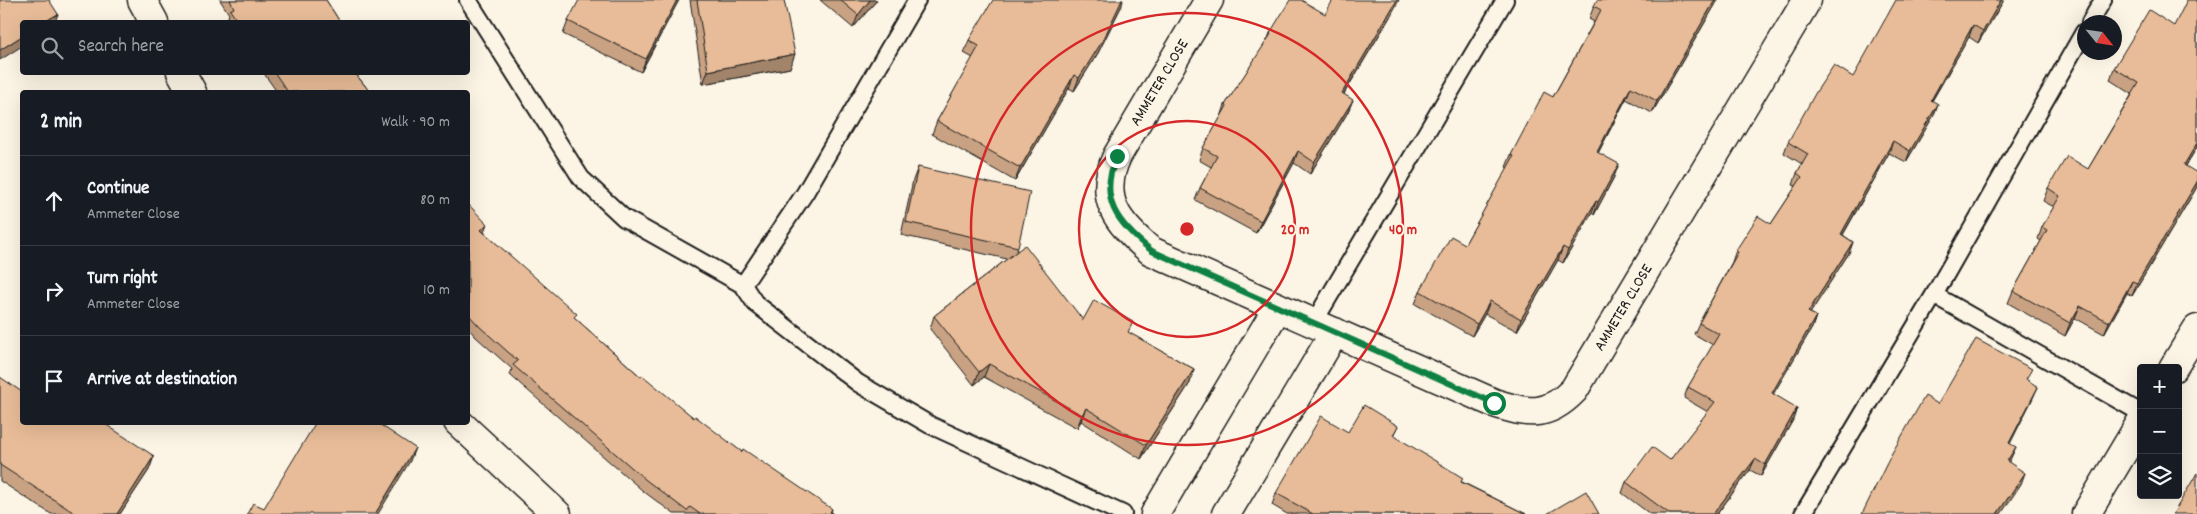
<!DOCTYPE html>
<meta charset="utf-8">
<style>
:root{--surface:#171b24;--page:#20242c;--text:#f1f3f6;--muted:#9ea1a6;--line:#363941}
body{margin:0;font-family:Dekko,sans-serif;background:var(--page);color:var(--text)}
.controls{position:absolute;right:15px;bottom:15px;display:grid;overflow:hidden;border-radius:5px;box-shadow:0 5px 20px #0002}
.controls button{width:45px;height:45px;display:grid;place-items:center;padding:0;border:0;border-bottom:1px solid var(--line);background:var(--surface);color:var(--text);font:25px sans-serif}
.compass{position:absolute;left:2077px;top:15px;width:45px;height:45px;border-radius:50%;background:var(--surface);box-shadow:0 5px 20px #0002;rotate:120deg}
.stop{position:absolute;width:15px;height:15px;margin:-11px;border:4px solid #0b8043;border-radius:50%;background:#fff}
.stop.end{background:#0b8043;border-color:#fff;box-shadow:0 1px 5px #0008}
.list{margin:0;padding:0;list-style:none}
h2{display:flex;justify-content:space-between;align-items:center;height:65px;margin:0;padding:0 20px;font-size:21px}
h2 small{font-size:16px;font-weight:400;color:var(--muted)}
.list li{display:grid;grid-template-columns:32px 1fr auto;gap:15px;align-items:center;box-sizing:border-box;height:90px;padding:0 20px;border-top:1px solid var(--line)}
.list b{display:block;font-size:19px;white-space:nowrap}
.list p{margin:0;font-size:16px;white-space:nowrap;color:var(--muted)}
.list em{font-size:16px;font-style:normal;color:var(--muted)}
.icon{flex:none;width:28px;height:28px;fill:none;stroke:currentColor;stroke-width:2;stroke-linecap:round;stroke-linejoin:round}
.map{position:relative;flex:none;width:2197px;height:514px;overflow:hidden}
.search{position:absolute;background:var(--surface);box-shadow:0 5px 20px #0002;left:20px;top:20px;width:450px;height:55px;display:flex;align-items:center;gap:12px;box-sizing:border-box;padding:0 18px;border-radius:5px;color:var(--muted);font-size:19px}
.panel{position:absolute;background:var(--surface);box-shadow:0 5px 20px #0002;left:20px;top:90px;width:450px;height:335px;border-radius:5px}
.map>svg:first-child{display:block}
</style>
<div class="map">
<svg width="2197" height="514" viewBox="0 0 2197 514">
<rect width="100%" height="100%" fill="#fcf5e5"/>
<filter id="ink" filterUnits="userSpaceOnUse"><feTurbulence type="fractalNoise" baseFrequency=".02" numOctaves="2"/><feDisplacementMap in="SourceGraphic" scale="10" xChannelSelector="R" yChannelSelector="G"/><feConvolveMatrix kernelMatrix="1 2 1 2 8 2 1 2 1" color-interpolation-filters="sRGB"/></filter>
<g filter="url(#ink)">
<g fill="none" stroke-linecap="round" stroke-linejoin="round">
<defs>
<path id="service" d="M468 0 581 178 624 218 743 285 755 303 858 383 930 425 1123 514
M2090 22 2103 0
M743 285 805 193 917 0
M1934 295 2141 413
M1314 322 1505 0
M1803 514 1934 295 2084 32"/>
<path id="minor" d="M1209 0 1117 156C1097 199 1118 224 1151 251L1494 403C1528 414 1547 418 1574 390L1807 0
M2173 368 2197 329
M1155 514 1278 307
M1226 514 1335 332
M2086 514 2141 422"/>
<path id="tertiary" d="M142 0 154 22
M181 72 192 92
M458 422 557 514"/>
</defs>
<use href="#service" stroke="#1c1c1c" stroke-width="20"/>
<use href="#minor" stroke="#1c1c1c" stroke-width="31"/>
<use href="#tertiary" stroke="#1c1c1c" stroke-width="31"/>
<use href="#service" stroke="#fcf5e5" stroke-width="16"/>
<use href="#minor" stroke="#fcf5e5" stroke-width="28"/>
<use href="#tertiary" stroke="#fcf5e5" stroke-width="28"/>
</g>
<path fill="#c8a283" stroke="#1c1c1c" d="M220 0H326L340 22H228L227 20 229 14Z
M679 0 641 72 563 34 568 21Z
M690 0H784L790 68 703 84Z
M820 0H877L853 28Z
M1718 0 1652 113 1626 99 1598 153 1614 177 1594 215 1592 213 1563 263 1558 260 1517 331 1485 314 1472 336 1415 304 1420 291 1465 244 1508 168 1506 167 1511 155 1553 97 1594 22 1589 19 1594 6Z
M2004 0 1978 43 1969 37 1932 101 1934 115 1906 162 1889 153 1843 235 1853 242 1849 253 1810 313 1816 316 1812 328 1773 394 1793 420 1761 476 1750 470 1717 514H1650L1622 493 1626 482 1670 460 1708 412 1684 398 1688 387 1713 345 1694 334 1699 323 1732 262 1736 250 1771 224 1796 186 1793 185 1797 173 1802 164 1784 153 1788 142Z
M2197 0V147L2186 166 2197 187 2132 296 2127 293 2104 334 2075 318 2065 336 2008 303 2013 291 2041 241 2038 239 2042 227 2054 207 2043 201 2048 188 2088 169 2132 94 2110 80 2114 68 2174 26Z
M1122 5 1098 53 1074 91 1069 88 1015 181 932 134 937 121 973 58 964 53 969 40Z
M1325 14 1390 17 1344 94 1348 112 1310 174 1294 163 1256 233 1195 200 1200 188 1211 167 1199 160 1203 148 1221 117 1225 105 1267 41 1270 33Z
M263 72H356L355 73 370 92H277Z
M918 167 1018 247 1016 252 1083 320 1129 333 1194 369 1190 383 1141 459 1081 421 1077 428 984 377 974 385 930 329 934 316 1007 259 901 235 913 180Z
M468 204 484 232 575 318 641 377 694 418 742 452 832 509 831 513 833 514H674L643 491 510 375 512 369 476 337 468 328Z
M0 377 22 422 154 456 149 470 120 514H51L0 481Z
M1398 426 1394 436 1462 482 1526 514H1287L1272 505 1276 493 1348 432Z"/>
<path fill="#a2846a" stroke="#1c1c1c" d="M677 0H679L641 72 646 59Z
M870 0H877L853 28 858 15Z
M1122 0H1123L1122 5 1098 53 1074 91 1079 78Z
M1397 0H1399L1390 17 1337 105 1342 93Z
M1715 0H1718L1652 113 1657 101Z
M2001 0H2004L1978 43 1983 31Z
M58 14 55 22H44Z
M1973 25 1969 37 1926 111 1931 100Z
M22 36V46L0 60V50Z
M795 54 790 68 703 84 708 71Z
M1074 75 1069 88 1015 181 1020 168Z
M1631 87 1626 99 1592 165 1597 152Z
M1353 100 1348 112 1310 174 1314 162Z
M1938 104 1934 115 1906 162 1910 151Z
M1893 141 1889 153 1837 245 1841 234Z
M2197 143V147L2179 177 2184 165Z
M1298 151 1294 163 1256 233 1261 221Z
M1619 164 1614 177 1594 215 1598 202Z
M2197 182V187L2132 296 2137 283Z
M1596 201 1592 213 1563 263 1568 250Z
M487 224 483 234 481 230Z
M1853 242 1849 253 1804 323 1808 312Z
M1563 247 1558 260 1517 331 1521 319Z
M2132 281 2127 293 2104 334 2109 322Z
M1490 301 1485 314 1472 336 1477 324Z
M2080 306 2075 318 2065 336 2070 323Z
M1816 316 1812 328 1767 405 1772 393Z
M989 364 984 377 974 385 979 372Z
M1194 369 1190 383 1141 459 1146 445Z
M2038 387 2033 398 2005 454 2009 443Z
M1086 408 1081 421 1077 428 1082 415Z
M1797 408 1793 420 1761 476 1765 465Z
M2016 447 2011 458 2003 472 2007 461Z
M415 448 410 461 378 514H375Z
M154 456 149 470 120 514H117Z
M1755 459 1750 470 1717 514H1713Z
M2025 473 2021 484 2001 514H1997Z"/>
<path fill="#e8bc98" stroke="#1c1c1c" d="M0 0H49L58 14 44 22H22V36L0 50Z
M230 0H326L340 22H238L230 10 234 8Z
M579 0H677L646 59 568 21Z
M697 0H784L795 54 708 71Z
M840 0H870L858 15Z
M993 0H1122L1103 40 1079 78 1074 75 1020 168 937 121 979 46 969 40Z
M1290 0H1301L1325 14 1333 0H1397L1342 93 1353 100 1314 162 1298 151 1261 221 1200 188 1217 156 1203 148 1227 106 1225 105 1271 34 1270 33Z
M1597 0H1715L1657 101 1631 87 1597 152 1619 164 1598 202 1596 201 1568 250 1563 247 1521 319 1490 301 1477 324 1420 291 1451 236 1465 244 1514 156 1511 155 1544 92 1553 97 1601 10 1594 6Z
M1896 0H2001L1983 31 1973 25 1931 100 1938 104 1910 151 1893 141 1841 234 1853 242 1808 312 1816 316 1772 393 1797 408 1765 465 1755 459 1713 514H1670L1626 482 1652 447 1670 460 1715 402 1688 387 1719 334 1699 323 1738 252 1736 250 1758 216 1771 224 1802 177 1797 173 1808 154 1788 142 1816 92 1834 65 1853 77Z
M2187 0H2197V143L2184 165 2197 173V182L2137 283 2132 281 2109 322 2080 306 2070 323 2013 291 2047 230 2042 227 2060 196 2048 188 2067 156 2088 169 2139 83 2114 68 2149 10 2174 26Z
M274 72H354L370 92H288Z
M918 167 1030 192 1018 247 906 222Z
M468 204 487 224 481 230 577 314 574 317 641 377 642 375 694 418 695 416 742 452 743 449 832 509 830 512 833 514H700L690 507 687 511 646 480 513 365 518 361 480 327 468 314Z
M1025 245 1083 320 1094 300 1133 322 1128 332 1194 369 1146 445 1086 408 1082 415 989 364 979 372 934 316Z
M1976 339 2032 369 2026 379 2038 387 2009 443 2016 447 2007 461 2025 473 1997 514H1862L1892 453 1925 396 1938 404Z
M0 377 22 392V422H102L154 456 117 514H76L0 465Z
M1364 405 1398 426 1393 435 1463 478 1461 482 1526 514H1313L1276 493 1321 416 1348 432Z
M316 422H376L415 448 375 514H247L253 503 264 508Z
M2197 473V514H2173Z
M1586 491 1599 514H1547Z"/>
</g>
<g fill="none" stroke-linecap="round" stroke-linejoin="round" filter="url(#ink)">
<path stroke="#0b8043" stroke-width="6" d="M1117 156C1097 199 1118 224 1152 251L1494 403"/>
</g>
<g fill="none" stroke="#d62828" stroke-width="2.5">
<circle cx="1187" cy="229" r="108"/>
<circle cx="1187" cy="229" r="216"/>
</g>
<g text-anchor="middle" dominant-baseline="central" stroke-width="4" stroke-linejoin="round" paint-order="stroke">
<g font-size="16" fill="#1c1c1c" stroke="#fcf5e5">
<text transform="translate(1160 83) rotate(-59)">AMMETER CLOSE</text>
<text transform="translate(1624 308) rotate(-59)">AMMETER CLOSE</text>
</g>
</g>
<circle cx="1187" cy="229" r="8" fill="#d62828" stroke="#fcf5e5" stroke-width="2.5"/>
<g font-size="15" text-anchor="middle" font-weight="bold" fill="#d62828" stroke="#fcf5e5" stroke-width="4" stroke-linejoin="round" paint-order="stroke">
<text x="1295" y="234">20 m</text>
<text x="1403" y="234">40 m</text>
</g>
</svg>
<div class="controls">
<button>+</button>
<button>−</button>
<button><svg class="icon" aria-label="layers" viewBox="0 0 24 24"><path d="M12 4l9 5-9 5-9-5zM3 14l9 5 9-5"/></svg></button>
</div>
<svg class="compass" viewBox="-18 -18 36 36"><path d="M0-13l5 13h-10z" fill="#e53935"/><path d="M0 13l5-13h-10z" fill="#9ea1a6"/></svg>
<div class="stop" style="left:1494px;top:403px"></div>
<div class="stop end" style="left:1117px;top:156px"></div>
<div class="search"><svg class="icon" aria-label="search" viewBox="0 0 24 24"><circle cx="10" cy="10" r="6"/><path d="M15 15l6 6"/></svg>Search here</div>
<section class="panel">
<h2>2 min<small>Walk · 90 m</small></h2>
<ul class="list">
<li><svg class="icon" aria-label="ahead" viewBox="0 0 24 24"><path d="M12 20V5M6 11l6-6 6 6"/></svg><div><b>Continue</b><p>Ammeter Close</p></div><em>80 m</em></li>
<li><svg class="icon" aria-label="right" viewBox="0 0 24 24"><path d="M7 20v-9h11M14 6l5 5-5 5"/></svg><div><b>Turn right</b><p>Ammeter Close</p></div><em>10 m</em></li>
<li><svg class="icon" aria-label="arrive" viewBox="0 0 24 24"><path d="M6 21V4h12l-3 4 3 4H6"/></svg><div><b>Arrive at destination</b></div></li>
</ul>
</section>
</div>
